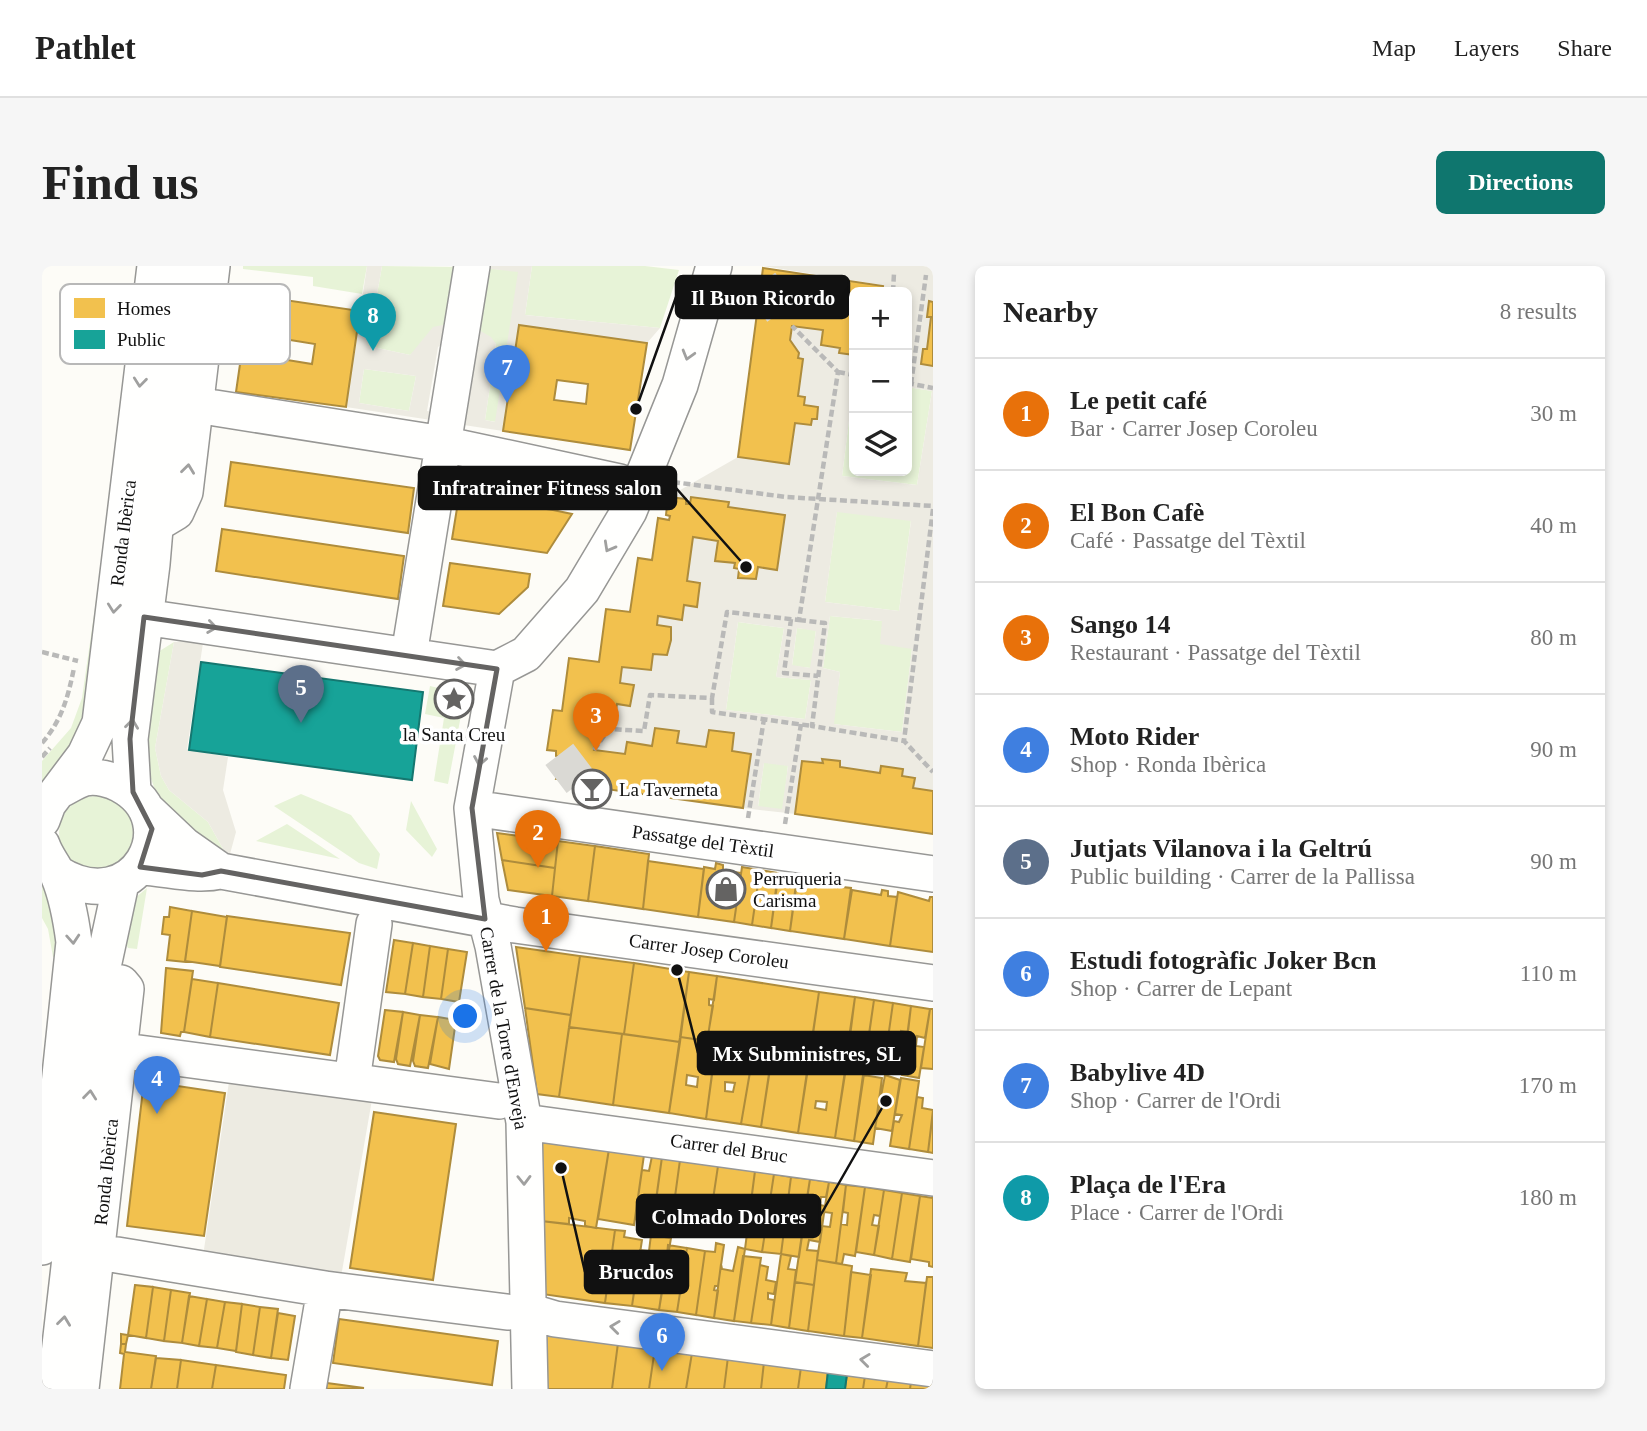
<!DOCTYPE html>
<meta charset="utf-8">
<style>
:root{--surface:#fff;--page:#f6f6f6;--text:#222;--muted:#767676;--line:#e0e0e0;--accent:#0f766e}
body{margin:0;font-family:Georgia,serif;background:var(--page);color:var(--text)}
.controls{position:absolute;right:21px;top:21px;display:grid;overflow:hidden;border-radius:10px;box-shadow:0 4px 10px #0003}
.controls button{width:63px;height:63px;display:grid;place-items:center;padding:0;border:0;border-bottom:2px solid var(--line);background:var(--surface);color:var(--text);font:35px sans-serif}
.you{position:absolute;left:424px;top:751px;width:24px;height:24px;margin:-18px;border:5px solid #fff;border-radius:50%;background:#1a73e8;box-shadow:0 0 0 10px #1a73e833}
.badge{display:grid;place-items:center;width:46px;height:46px;border-radius:50%;background:var(--accent);color:#fff;font-size:23px;font-weight:700}
.pin{position:absolute;translate:-50% -58px;filter:drop-shadow(0 2px 4px #0008)}
.pin::after{content:'';position:absolute;top:37px;width:24px;height:21px;background:inherit;clip-path:polygon(0 0,100% 0,50% 100%)}
.list{margin:0;padding:0;list-style:none}
h2{display:flex;justify-content:space-between;align-items:center;height:91px;margin:0;padding:0 28px;font-size:30px}
h2 small{font-size:23px;font-weight:400;color:var(--muted)}
.list li{display:grid;grid-template-columns:46px 1fr auto;gap:21px;align-items:center;box-sizing:border-box;height:112px;padding:0 28px;border-top:2px solid var(--line)}
.list b{display:block;font-size:26px;white-space:nowrap}
.list p{margin:0;font-size:23px;white-space:nowrap;color:var(--muted)}
.list em{font-size:23px;font-style:normal;color:var(--muted)}
.icon{flex:none;width:38px;height:38px;fill:none;stroke:currentColor;stroke-width:2;stroke-linecap:round;stroke-linejoin:round}
.map{position:relative;flex:none;width:891px;height:1123px;overflow:hidden;border-radius:10px}
header{display:flex;align-items:center;gap:42px;box-sizing:border-box;height:98px;padding:0 35px;background:var(--surface);border-bottom:2px solid var(--line)}
header strong{font-size:33px}
nav{display:flex;gap:38px;margin-inline-start:auto;font-size:24px}
.intro{display:flex;align-items:center;justify-content:space-between;box-sizing:border-box;height:168px;padding:0 42px}
h1{margin:0;font-size:49px}
.button{padding:18px 32px;border-radius:10px;background:var(--accent);color:#fff;font-size:24px;font-weight:700}
main{display:flex;gap:42px;padding:0 42px}
aside{flex:1;background:var(--surface);border-radius:10px;box-shadow:0 4px 10px #0003}
.map>svg:first-child{display:block}
</style>
<header>
<strong>Pathlet</strong>
<nav><a>Map</a><a>Layers</a><a>Share</a></nav>
</header>
<div class="intro"><h1>Find us</h1><a class="button">Directions</a></div>
<main>
<div class="map">
<svg width="891" height="1123" viewBox="0 0 891 1123">
<rect width="100%" height="100%" fill="#fdfcf7"/>
<path fill="#e7f3d7" d="M201 0H325L320 28 271 20V11L201 3Z
M340 0 418 1 410 58 368 89 326 80Z
M490 0H603L637 4 618 62 483 49Z
M439 2 477 5 454 156 443 154 454 78 430 61Z
M322 103 374 110 367 145 317 137Z
M812 114V205H865V121L890 125 875 219 800 210Z
M795 245 869 254 857 345 783 336Z
M58 307 64 308 55 398 36 476 0 518V495L29 462 40 432Z
M788 350 840 355 870 383 860 466 791 458 798 406 781 402Z
M696 356 742 362 734 411 769 414 763 453 684 444Z
M755 362 774 364 769 402 750 400Z
M132 376 113 482 119 510 127 524 166 556 184 588 132 553 112 521 100 487 116 386Z
M388 420 405 424 403 441 420 444 406 518 392 515 402 452 383 448Z
M722 496 746 499 741 544 716 541Z
M259 528 309 549 338 588 335 603 317 597 232 540Z
M17 567a37 37 0 1 1 74 0a37 37 0 1 1-74 0Z
M369 535 395 583 390 591 364 564Z
M245 558 298 593 214 575Z
M0 619 11 635 19 691H11L6 663 0 652Z
M105 622 95 683 86 682 83 676 93 632Z"/>
<path fill="#edebe2" fill-rule="evenodd" d="M325 0H340L326 80 368 89 391 61 410 57 417 1 409 0H490L483 49 618 62 605 77 477 59 461 165 304 141ZM440 2 476 6 453 156 443 154 454 78 449 71 430 60ZM408 72 433 82 424 151 385 145 396 81ZM322 103 374 110 367 145 317 137Z
M721 0H891V36L887 35 885 50 889 52 885 83H881L879 97 891 100V525L871 522 873 512 798 501V495L780 493 781 497 761 495 753 548 745 547 701 542 709 488 690 485 692 467 667 464 664 481 635 477 637 465 613 462 610 480 585 477 583 488 552 484 557 453 572 455 575 438 588 439 591 419 578 417 580 401 609 404 611 388 625 389 629 374 630 370 615 359 616 350 640 353 642 339 655 341 658 317 645 315 651 271 676 275 673 294 693 297 692 302 697 303 696 313 708 314 716 301 735 304 743 249 686 241V236L626 231 696 191 747 198 753 157 769 159 770 153H775L776 142 762 139 763 131 756 130 761 93 756 92 757 87 748 74 750 60 781 64 780 79 798 82 797 87 812 89V115L800 210 875 219 890 125 865 121V26H840V19ZM795 246 869 255 857 345 783 336ZM788 350 840 355 838 378 870 383 860 466 792 458 798 406 781 402ZM696 356 742 362 734 411 769 414 763 453 684 444ZM755 362 774 365 768 402 750 399ZM722 497 746 500 740 543 716 540Z
M159 375 161 377 145 483 186 491 181 524 194 566 188 588H184L166 556 127 524 119 510 113 482 132 376Z
M188 809 331 828 299 1011 161 990Z"/>
<path fill="#f2c14e" stroke="#ae8c3c" stroke-width="2" fill-rule="evenodd" d="M721 2 841 20 840 26H812V89L797 87 798 82 779 79 781 64 750 60 748 74 757 87 756 92 761 93 756 130 763 131 762 139 776 141 775 153H770L769 159 753 157 747 198 696 191Z
M208 29 318 45 304 141 194 126ZM242 73 273 78 270 98 239 93Z
M887 35 891 36V100L879 98 881 83H885L889 51H885Z
M477 59 605 77 588 184 461 165ZM515 114 546 118 544 138 512 134Z
M189 196 372 222 366 267 183 240Z
M417 230 511 244 530 248 505 287 410 273Z
M626 231 644 233V238H648L649 231 687 236 686 241 743 249 735 304 716 301 714 313 696 312 697 303 692 302 693 297 673 295 676 275 651 271 645 315 658 317 655 341 642 339 640 354 616 350 615 359 629 361V374L625 389 611 388 609 404 580 401 578 417 592 419 588 440 575 438 572 455 557 453 552 484 583 488 585 476 610 480 613 462 637 465 635 477 664 481 667 464 692 467 690 485 709 488 701 542 535 519 537 512 532 511V515L514 513 520 491 514 490V485L505 484 511 444 520 445 527 392 557 396 564 343 588 346 596 292 610 294 616 252 627 254 628 250 624 249Z
M180 263 362 290 356 333 174 305Z
M408 297 488 308 486 321 457 348 401 340Z
M780 493 798 495V501L838 507 839 500 861 503 860 510 873 512 871 522 891 525V568L753 548 760 495 781 497Z
M455 567 516 575 513 602 460 594Z
M516 575 553 580 546 635 510 630Z
M553 580 607 588 601 643 546 635Z
M460 594 513 602 510 630 466 624Z
M606 595 662 603 656 651 601 643Z
M674 597 681 599V604L699 607 692 656 656 651 662 601 673 603Z
M700 601 718 604 710 659 692 656Z
M718 604 736 607 729 662 710 659Z
M755 610 782 614V619L809 622 802 673 748 665Z
M736 612 755 615 748 665 729 662Z
M810 624 839 629 840 624 846 625V630L855 631 848 680 802 673Z
M856 626 887 635 888 631H891V686L848 680Z
M128 641 150 645 143 696 125 694 128 669 120 668 122 651H127Z
M150 645 185 651 178 700 143 695Z
M185 650 308 667 299 719 178 701Z
M352 674 371 677 363 728 344 726Z
M371 677 388 680 381 731 363 728Z
M388 680 406 683 399 733 381 731Z
M474 681 538 690 529 749 483 742Z
M406 683 425 686 417 736 399 733Z
M538 690 592 697 582 768 527 761Z
M592 697 647 706 638 776 582 768Z
M124 702 151 705 142 766H139L138 770 119 767Z
M647 706 675 710 672 734 667 733V739L671 740 665 775 638 771Z
M675 710 777 726 768 786 666 770Z
M150 713 176 717 168 771 142 766Z
M176 717 297 737 288 789 168 771Z
M777 726 813 731 804 802 767 796Z
M813 731 832 734 823 795 804 792Z
M832 734 851 737 842 800 823 797Z
M851 737 869 740 866 766 859 765 858 773 864 774 861 800 850 798 849 808 841 807Z
M869 740 888 743 883 772 875 770 874 780 882 781 877 812 860 809Z
M483 742 529 749 517 831 495 828Z
M888 743H891V803L879 802Z
M343 744 361 746 352 796 338 794 336 790Z
M361 746 378 749 368 800 356 798 354 793Z
M378 749 396 751 386 802 373 800 371 795Z
M396 751 414 754 407 803 388 798Z
M527 761 580 768 571 839 517 831Z
M580 768 638 776 627 847 571 839Z
M638 771 661 774 660 785 673 787 664 853 627 847ZM645 809 656 811 655 821 644 819Z
M674 777 712 783 699 858 664 853ZM683 816 693 817 691 826 683 825Z
M710 794 729 797 719 861 699 858Z
M729 794 766 799 756 867 719 861Z
M767 796 804 802 793 872 756 867ZM774 835 785 836 784 844 773 842Z
M803 805 822 808 812 875 793 872Z
M821 809 840 812 831 878 812 875Z
M843 809 858 814 850 865 833 862Z
M859 812 877 815 867 883 848 880 852 855 857 856 860 849 853 848Z
M102 815 183 827 162 970 85 960Z
M875 831 881 832 880 842 891 844 886 886 867 883Z
M332 846 414 858 391 1014 308 1002Z
M891 847V887L886 886Z
M498 873 567 883 554 962 543 960V955L527 952V958L499 955Z
M567 883 602 889 592 959 556 953Z
M610 890 620 891 609 969 604 968 605 963 600 962 601 954 593 953 600 904 607 905Z
M620 891 638 894 629 960 611 957Z
M638 894 676 900 666 967 629 960Z
M676 900 713 905 706 958 668 953Z
M713 905 732 908 720 986 703 983Z
M732 908 749 911 739 988 720 986Z
M749 911 768 913 764 938 759 937 758 948 763 949 757 991 739 988Z
M768 913 787 916 784 931H779L778 939 783 940 778 976 767 974 765 984 776 985 772 1019 753 1016Z
M787 916 804 919 794 997 775 994 780 960 788 961 790 947 782 946Z
M804 919 823 921 813 990 802 988 800 998 794 997 799 958 805 959 806 947 801 946Z
M823 921 842 924 838 950 832 949 830 959 837 960 832 989 814 986Z
M842 924 860 927 850 993 832 989Z
M860 927 878 930 868 996 850 993Z
M878 930 891 932V1001L887 1000V996L869 993Z
M499 955 573 964 563 1037 500 1028Z
M573 964 583 965 582 971 600 974 590 1040 563 1037Z
M609 969 629 972 617 1044 590 1040 598 984 607 985Z
M674 977 682 979 676 1020H673L672 1024 676 1025 672 1052 654 1049 663 985 673 986Z
M626 979 645 982 635 1046 617 1044 621 1017 628 1018 630 1010 623 1008Z
M696 981 703 983 692 1055 672 1052 679 998 680 1003 691 1005Z
M645 982 663 985 654 1049 635 1046Z
M739 988 749 990 746 1003 754 1004 747 1062 729 1059Z
M701 990 719 992 709 1057 692 1055Z
M775 994 810 1000 802 1070 766 1065Z
M718 999 726 1001 724 1014 734 1016 732 1028 726 1027V1033L732 1034 729 1059 709 1057Z
M829 1003 865 1007 863 1015 884 1017 876 1080 820 1072Z
M809 1006 829 1009 820 1072 802 1070Z
M885 1011H891V1082L876 1080Z
M753 1016 772 1019 766 1065 747 1062Z
M93 1019 111 1021 104 1072 86 1069Z
M111 1021 129 1024 122 1075 104 1072Z
M129 1024 148 1027 140 1077 122 1075Z
M147 1030 165 1033 157 1080 140 1077Z
M165 1033 183 1036 175 1082 157 1080Z
M183 1036 200 1038 194 1085 175 1082Z
M200 1038 218 1041 211 1089 194 1086Z
M218 1041 236 1043 229 1092 211 1089Z
M236 1047 253 1050 246 1094 229 1092Z
M297 1053 456 1075 450 1119 291 1097Z
M504 1066 576 1077 570 1123H505Z
M79 1068 86 1069 84 1078H79Z
M576 1077 613 1082 607 1123H570Z
M79 1078H84L83 1086 114 1090 109 1123H78L82 1088 78 1087Z
M613 1082 650 1087 644 1123H607Z
M650 1087 686 1091 682 1123H644Z
M686 1091 722 1096 719 1123H682Z
M114 1092 139 1094 135 1123H109Z
M139 1094 174 1099 170 1123H135Z
M722 1096 759 1101 756 1123H719Z
M174 1099 244 1109 242 1123H170Z
M759 1101 786 1105 784 1123H756Z
M805 1108 823 1110 821 1123H803Z
M823 1110 846 1113 844 1123H821Z
M846 1113 869 1116 868 1123H844Z
M869 1116 891 1119V1123H868Z
M285 1117 322 1122 284 1123Z"/>
<path fill="#17a398" stroke="#157770" stroke-width="2" d="M159 396 381 426 370 514 147 484Z
M786 1105 805 1108 803 1123H784Z"/>
<g fill="none" stroke-linecap="round" stroke-linejoin="round">
<path stroke="#dad9d4" stroke-width="35" stroke-dasharray="35 18" stroke-linecap="butt" d="M719 17 750 60
M514 513 552 484"/>
<defs>
<path id="minor" d="M173 142 401 178 578 216
M114 258 134 246 143 226 170 0
M102 351 455 403
M367 389 430 0
M455 403 430 542 439 634 451 680 482 856 488 1123
M455 403 484 388 540 324 587 245 638 119 672 0
M91 526 88 473 110 298 119 192 145 0
M430 542 891 608
M105 544 142 579 179 605
M0 554 6 538 43 489 58 457 113 0
M0 579C4 591 11 598 16 609 25 630 29 653 32 676L0 981
M98 601C125 602 153 611 179 605L473 659 891 717
M15 607C93 656 146 555 79 519 69 513 55 510 43 512 35 514 26 520 18 524
M97 787 457 835
M310 815 332 658
M482 856 891 912
M75 989 283 1023 465 1046
M486 1045 513 1053 891 1103
M13 1123 62 696 79 617
M39 1123 84 723 79 717
M266 1123 283 1023"/>
</defs>
<use href="#minor" stroke="#979795" stroke-width="38"/>
<path stroke="#b9b9b8" stroke-width="4.5" stroke-dasharray="7 3.5" stroke-linecap="butt" d="M851 26 852 7
M796 106 812 109
M865 117 891 122
M869 118 884 9
M631 216 744 231 891 240
M891 243 862 475 891 506
M749 353 742 407 776 410
M757 354 783 357 770 460 862 475
M0 386 36 395
M670 432V446L770 460
M0 477C20 454 26 431 32 402
M552 484 567 463 602 465 608 429 670 432 685 346 757 354 796 106 750 60
M0 491 8 482
M706 552 722 453
M743 558 759 458"/>
<use href="#minor" stroke="#fffffe" stroke-width="35"/>
</g>
<defs><path id="oneway-chevron" d="M-2-3.5L2.5 0L-2 3.5" fill="none" stroke-width="1.6" stroke-linecap="round" stroke-linejoin="round" transform="scale(1.75)"/></defs>
<g stroke="#a0a09f">
<use href="#oneway-chevron" transform="translate(646 89) rotate(106)"/>
<use href="#oneway-chevron" transform="translate(98 116) rotate(96)"/>
<use href="#oneway-chevron" transform="translate(146 203) rotate(-83)"/>
<use href="#oneway-chevron" transform="translate(567 281) rotate(119)"/>
<use href="#oneway-chevron" transform="translate(72 342) rotate(96)"/>
<use href="#oneway-chevron" transform="translate(170 361) rotate(8)"/>
<use href="#oneway-chevron" transform="translate(419 398) rotate(9)"/>
<use href="#oneway-chevron" transform="translate(90 458) rotate(-83)"/>
<use href="#oneway-chevron" transform="translate(438 495) rotate(100)"/>
<use href="#oneway-chevron" transform="translate(31 673) rotate(86)"/>
<use href="#oneway-chevron" transform="translate(48 829) rotate(-84)"/>
<use href="#oneway-chevron" transform="translate(482 914) rotate(89)"/>
<use href="#oneway-chevron" transform="translate(22 1055) rotate(-83)"/>
<use href="#oneway-chevron" transform="translate(573 1061) rotate(-173)"/>
<use href="#oneway-chevron" transform="translate(823 1094) rotate(-173)"/>
</g>
<path fill="none" stroke="#646362" stroke-width="5" stroke-linejoin="round" d="M102 351 455 403 430 542 443 653 179 605 160 609 98 601 110 563 91 526 88 473Z"/>
<defs>
<symbol id="sight-ring" viewBox="-11 -11 22 22"><circle r="9.5" fill="#fff" stroke="#646362" stroke-width="1.5"/><path d="M0-6L1.8-2.2L6-1.7L2.9 1.2L3.7 5.4L0 3.3L-3.7 5.4L-2.9 1.2L-6-1.7L-1.8-2.2Z" fill="#646362"/></symbol>
<symbol id="bar-ring" viewBox="-11 -11 22 22"><circle r="9.5" fill="#fff" stroke="#646362" stroke-width="1.5"/><path d="M-6-5H6L.8 .8V4.5H3.5V6h-7V4.5H-.8V.8Z" fill="#646362"/></symbol>
<symbol id="shop-ring" viewBox="-11 -11 22 22"><circle r="9.5" fill="#fff" stroke="#646362" stroke-width="1.5"/><path d="M-5-2.5h2.3a2.7 3.5 0 0 1 5.4 0H5L5.5 6h-11ZM-1.5-2.5h3a1.5 2.3 0 0 0-3 0Z" fill="#646362"/></symbol>
</defs>
<g fill-rule="evenodd">
<use href="#sight-ring" x="390" y="411" width="44" height="44"/>
<use href="#bar-ring" x="528" y="501" width="44" height="44"/>
<use href="#shop-ring" x="662" y="601" width="44" height="44"/>
</g>
<g text-anchor="middle" dominant-baseline="central" stroke-width="7" stroke-linejoin="round" paint-order="stroke">
<g font-size="19" fill="#111" stroke="#fff">
<text transform="translate(81 267) rotate(-83)">Ronda Ibèrica</text>
<text transform="translate(661 575) rotate(8)">Passatge del Tèxtil</text>
<text transform="translate(667 685) rotate(8)">Carrer Josep Coroleu</text>
<text transform="translate(462 762) rotate(80)">Carrer de la Torre d'Enveja</text>
<text transform="translate(687 882) rotate(8)">Carrer del Bruc</text>
<text transform="translate(64 906) rotate(-84)">Ronda Ibèrica</text>
</g>
<g font-size="19" fill="#111" stroke="#fff" text-anchor="start">
<text x="412" y="468" text-anchor="middle">la Santa Creu</text>
<text x="577" y="523">La Taverneta</text>
<text x="711" y="612">Perruqueria<tspan x="711" dy="22">Carisma</tspan></text>
</g>
</g>
<rect x="18" y="18" width="230" height="80" rx="10" fill="#fff" stroke="#b8b8b8" stroke-width="2"/>
<rect x="32" y="32" width="31" height="20" fill="#f2c14e"/>
<rect x="32" y="64" width="31" height="19" fill="#17a398"/>
<g font-size="19" fill="#111">
<text x="75" y="49">Homes</text>
<text x="75" y="80">Public</text>
</g>
<path fill="none" stroke="#111" stroke-width="2.5" d="M594 143L634 31M704 301L634 222M635 704L656 787M844 835L778 950M519 902L543 1006"/>
<g fill="#111" stroke="#fff" stroke-width="2.5">
<circle cx="594" cy="143" r="7"/>
<circle cx="704" cy="301" r="7"/>
<circle cx="635" cy="704" r="7"/>
<circle cx="844" cy="835" r="7"/>
<circle cx="519" cy="902" r="7"/>
</g>
<g fill="#111" stroke="#111" stroke-width="2.5">
<rect x="634" y="10" width="173" height="42" rx="7"/>
<rect x="377" y="201" width="257" height="42" rx="7"/>
<rect x="656" y="766" width="217" height="42" rx="7"/>
<rect x="595" y="929" width="183" height="42" rx="7"/>
<rect x="543" y="985" width="103" height="42" rx="7"/>
</g>
<g font-size="21" text-anchor="middle" font-weight="bold" fill="#fff">
<text x="721" y="39">Il Buon Ricordo</text>
<text x="505" y="229">Infratrainer Fitness salon</text>
<text x="765" y="795">Mx Subministres, SL</text>
<text x="687" y="958">Colmado Dolores</text>
<text x="594" y="1013">Brucdos</text>
</g>
</svg>
<div class="controls">
<button>+</button>
<button>−</button>
<button><svg class="icon" aria-label="layers" viewBox="0 0 24 24"><path d="M12 4l9 5-9 5-9-5zM3 14l9 5 9-5"/></svg></button>
</div>
<div class="you"></div>
<div class="pin badge" style="left:504px;top:686px;background:#e8710a">1</div>
<div class="pin badge" style="left:496px;top:602px;background:#e8710a">2</div>
<div class="pin badge" style="left:554px;top:485px;background:#e8710a">3</div>
<div class="pin badge" style="left:115px;top:848px;background:#3f7fe0">4</div>
<div class="pin badge" style="left:259px;top:457px;background:#5c6f8a">5</div>
<div class="pin badge" style="left:620px;top:1105px;background:#3f7fe0">6</div>
<div class="pin badge" style="left:465px;top:137px;background:#3f7fe0">7</div>
<div class="pin badge" style="left:331px;top:85px;background:#0f9aa8">8</div>
</div>
<aside>
<h2>Nearby<small>8 results</small></h2>
<ul class="list">
<li><span class="badge" style="background:#e8710a">1</span><div><b>Le petit café</b><p>Bar · Carrer Josep Coroleu</p></div><em>30 m</em></li>
<li><span class="badge" style="background:#e8710a">2</span><div><b>El Bon Cafè</b><p>Café · Passatge del Tèxtil</p></div><em>40 m</em></li>
<li><span class="badge" style="background:#e8710a">3</span><div><b>Sango 14</b><p>Restaurant · Passatge del Tèxtil</p></div><em>80 m</em></li>
<li><span class="badge" style="background:#3f7fe0">4</span><div><b>Moto Rider</b><p>Shop · Ronda Ibèrica</p></div><em>90 m</em></li>
<li><span class="badge" style="background:#5c6f8a">5</span><div><b>Jutjats Vilanova i la Geltrú</b><p>Public building · Carrer de la Pallissa</p></div><em>90 m</em></li>
<li><span class="badge" style="background:#3f7fe0">6</span><div><b>Estudi fotogràfic Joker Bcn</b><p>Shop · Carrer de Lepant</p></div><em>110 m</em></li>
<li><span class="badge" style="background:#3f7fe0">7</span><div><b>Babylive 4D</b><p>Shop · Carrer de l'Ordi</p></div><em>170 m</em></li>
<li><span class="badge" style="background:#0f9aa8">8</span><div><b>Plaça de l'Era</b><p>Place · Carrer de l'Ordi</p></div><em>180 m</em></li>
</ul>
</aside>
</main>
